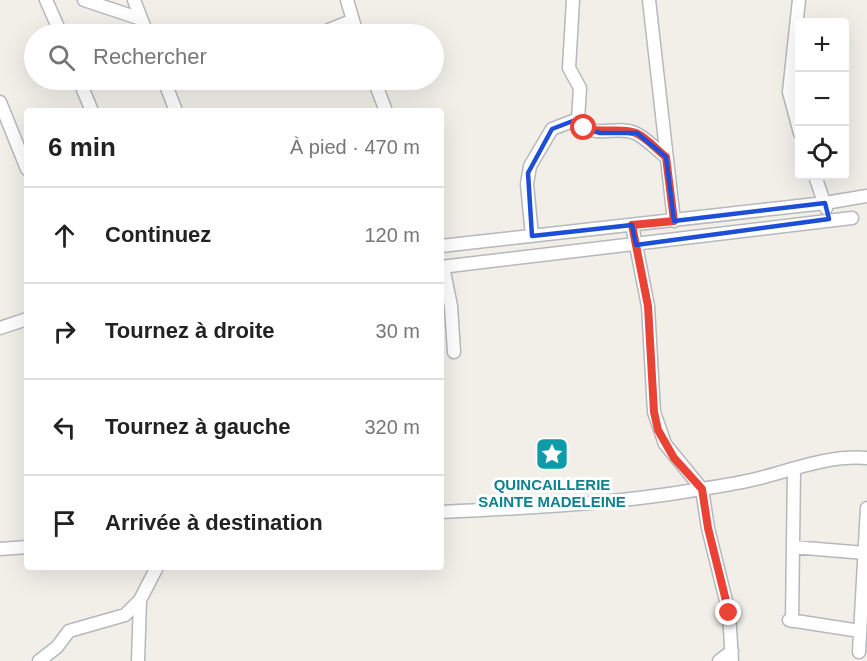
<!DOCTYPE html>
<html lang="fr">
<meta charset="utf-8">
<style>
:root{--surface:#fff;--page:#f6f6f6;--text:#222;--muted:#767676;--line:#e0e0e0}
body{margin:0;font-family:Helvetica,sans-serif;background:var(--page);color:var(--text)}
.controls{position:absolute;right:18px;top:18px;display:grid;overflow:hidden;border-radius:6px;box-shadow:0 6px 24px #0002}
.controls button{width:54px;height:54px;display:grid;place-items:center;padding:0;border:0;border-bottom:2px solid var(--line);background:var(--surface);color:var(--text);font:30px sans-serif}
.stop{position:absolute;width:18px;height:18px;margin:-14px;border:4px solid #ea4335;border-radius:50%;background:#fff}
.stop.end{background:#ea4335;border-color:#fff;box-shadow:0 2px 6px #0008}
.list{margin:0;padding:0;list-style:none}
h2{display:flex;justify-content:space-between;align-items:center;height:78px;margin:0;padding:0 24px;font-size:26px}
h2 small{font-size:20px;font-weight:400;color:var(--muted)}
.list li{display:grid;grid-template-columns:39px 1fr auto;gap:18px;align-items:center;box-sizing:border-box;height:96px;padding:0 24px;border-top:2px solid var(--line)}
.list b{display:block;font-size:22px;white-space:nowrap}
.list em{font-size:20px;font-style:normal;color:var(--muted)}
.icon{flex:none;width:33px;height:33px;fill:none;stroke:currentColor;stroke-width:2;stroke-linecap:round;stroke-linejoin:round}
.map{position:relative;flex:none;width:867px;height:661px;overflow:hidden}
.search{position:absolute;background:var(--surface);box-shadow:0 6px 24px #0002;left:24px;top:24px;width:420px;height:66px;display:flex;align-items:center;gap:15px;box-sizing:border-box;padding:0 21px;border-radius:33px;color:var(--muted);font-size:22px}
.panel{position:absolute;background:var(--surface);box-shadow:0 6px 24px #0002;left:24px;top:108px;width:420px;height:462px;border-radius:6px}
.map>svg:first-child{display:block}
</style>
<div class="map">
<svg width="867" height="661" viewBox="0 0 867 661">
<rect width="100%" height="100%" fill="#f1efe8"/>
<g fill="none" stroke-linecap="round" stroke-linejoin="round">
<defs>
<path id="minor" d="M46 0 61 34
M84 0 141 19
M134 0 147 34
M347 0 357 34
M649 0 674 221
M799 0 789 92 800 133
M319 34 351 21
M79 80 92 111
M164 80 176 111
M374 80 386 111
M0 102 27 169
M578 119C593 142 614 124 635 133 646 138 657 150 666 157
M815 176 826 208
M632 225 648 306 654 412 665 444 702 489 708 528 729 613 732 661
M532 236 527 184 530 166 552 129 578 119 580 88 569 68 573 0
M441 246 825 203 867 196
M441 267 852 218
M443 267 451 306 454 352
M0 328 27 319
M441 512C528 508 615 504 701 489 721 486 741 483 760 478 795 469 830 455 867 458
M793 547 865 553
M0 549 27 547
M789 620 860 631
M792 621 794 469
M859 652 867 508
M39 661 57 647 69 631 125 615 140 600
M138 661 140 600 157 567
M719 661 732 651"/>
</defs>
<use href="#minor" stroke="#b5b8bc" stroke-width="15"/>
<use href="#minor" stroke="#fff" stroke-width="12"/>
</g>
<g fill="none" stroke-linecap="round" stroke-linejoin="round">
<path stroke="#ea4335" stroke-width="8" d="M584 128C603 134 622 127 636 133 647 138 657 150 666 157L674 221 632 225 648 306 654 412 658 430 674 458 702 489 708 528 729 613"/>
</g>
<path fill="none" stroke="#1d4ed8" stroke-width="4.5" stroke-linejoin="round" d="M578 119 584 128 600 133H637L666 157 674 221 825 203 829 219 636 245 632 225 532 236 528 173 552 129Z"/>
<defs>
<symbol id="sight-square" viewBox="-11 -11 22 22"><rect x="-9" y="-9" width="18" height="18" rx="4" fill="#0f9aa8" stroke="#fff"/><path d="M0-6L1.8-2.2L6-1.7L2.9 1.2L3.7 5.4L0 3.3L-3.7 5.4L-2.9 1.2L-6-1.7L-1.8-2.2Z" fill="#fff"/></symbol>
</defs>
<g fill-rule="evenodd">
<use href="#sight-square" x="533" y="435" width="38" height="38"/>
</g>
<g text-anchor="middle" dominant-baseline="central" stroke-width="6" stroke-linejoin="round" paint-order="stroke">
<g font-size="15" font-weight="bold" fill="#0d838f" stroke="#fff">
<text x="552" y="484">QUINCAILLERIE<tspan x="552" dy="17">SAINTE MADELEINE</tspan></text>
</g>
</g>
</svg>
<div class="controls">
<button>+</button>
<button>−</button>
<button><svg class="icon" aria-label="locate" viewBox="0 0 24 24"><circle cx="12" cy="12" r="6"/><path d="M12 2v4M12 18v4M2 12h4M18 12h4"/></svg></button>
</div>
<div class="stop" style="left:584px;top:128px"></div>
<div class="stop end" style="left:729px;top:613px"></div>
<div class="search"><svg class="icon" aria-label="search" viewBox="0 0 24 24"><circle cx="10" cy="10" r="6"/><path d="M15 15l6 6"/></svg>Rechercher</div>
<section class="panel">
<h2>6 min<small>À pied · 470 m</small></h2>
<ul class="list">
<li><svg class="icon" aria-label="ahead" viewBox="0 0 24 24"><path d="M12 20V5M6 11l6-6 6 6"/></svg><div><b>Continuez</b></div><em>120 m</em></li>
<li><svg class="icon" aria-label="right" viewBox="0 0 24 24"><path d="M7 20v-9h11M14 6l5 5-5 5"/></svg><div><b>Tournez à droite</b></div><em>30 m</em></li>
<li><svg class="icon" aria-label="left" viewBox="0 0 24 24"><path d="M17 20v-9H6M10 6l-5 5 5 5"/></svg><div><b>Tournez à gauche</b></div><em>320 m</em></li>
<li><svg class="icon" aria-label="arrive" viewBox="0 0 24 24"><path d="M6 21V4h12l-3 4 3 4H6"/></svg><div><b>Arrivée à destination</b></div></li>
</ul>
</section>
</div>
